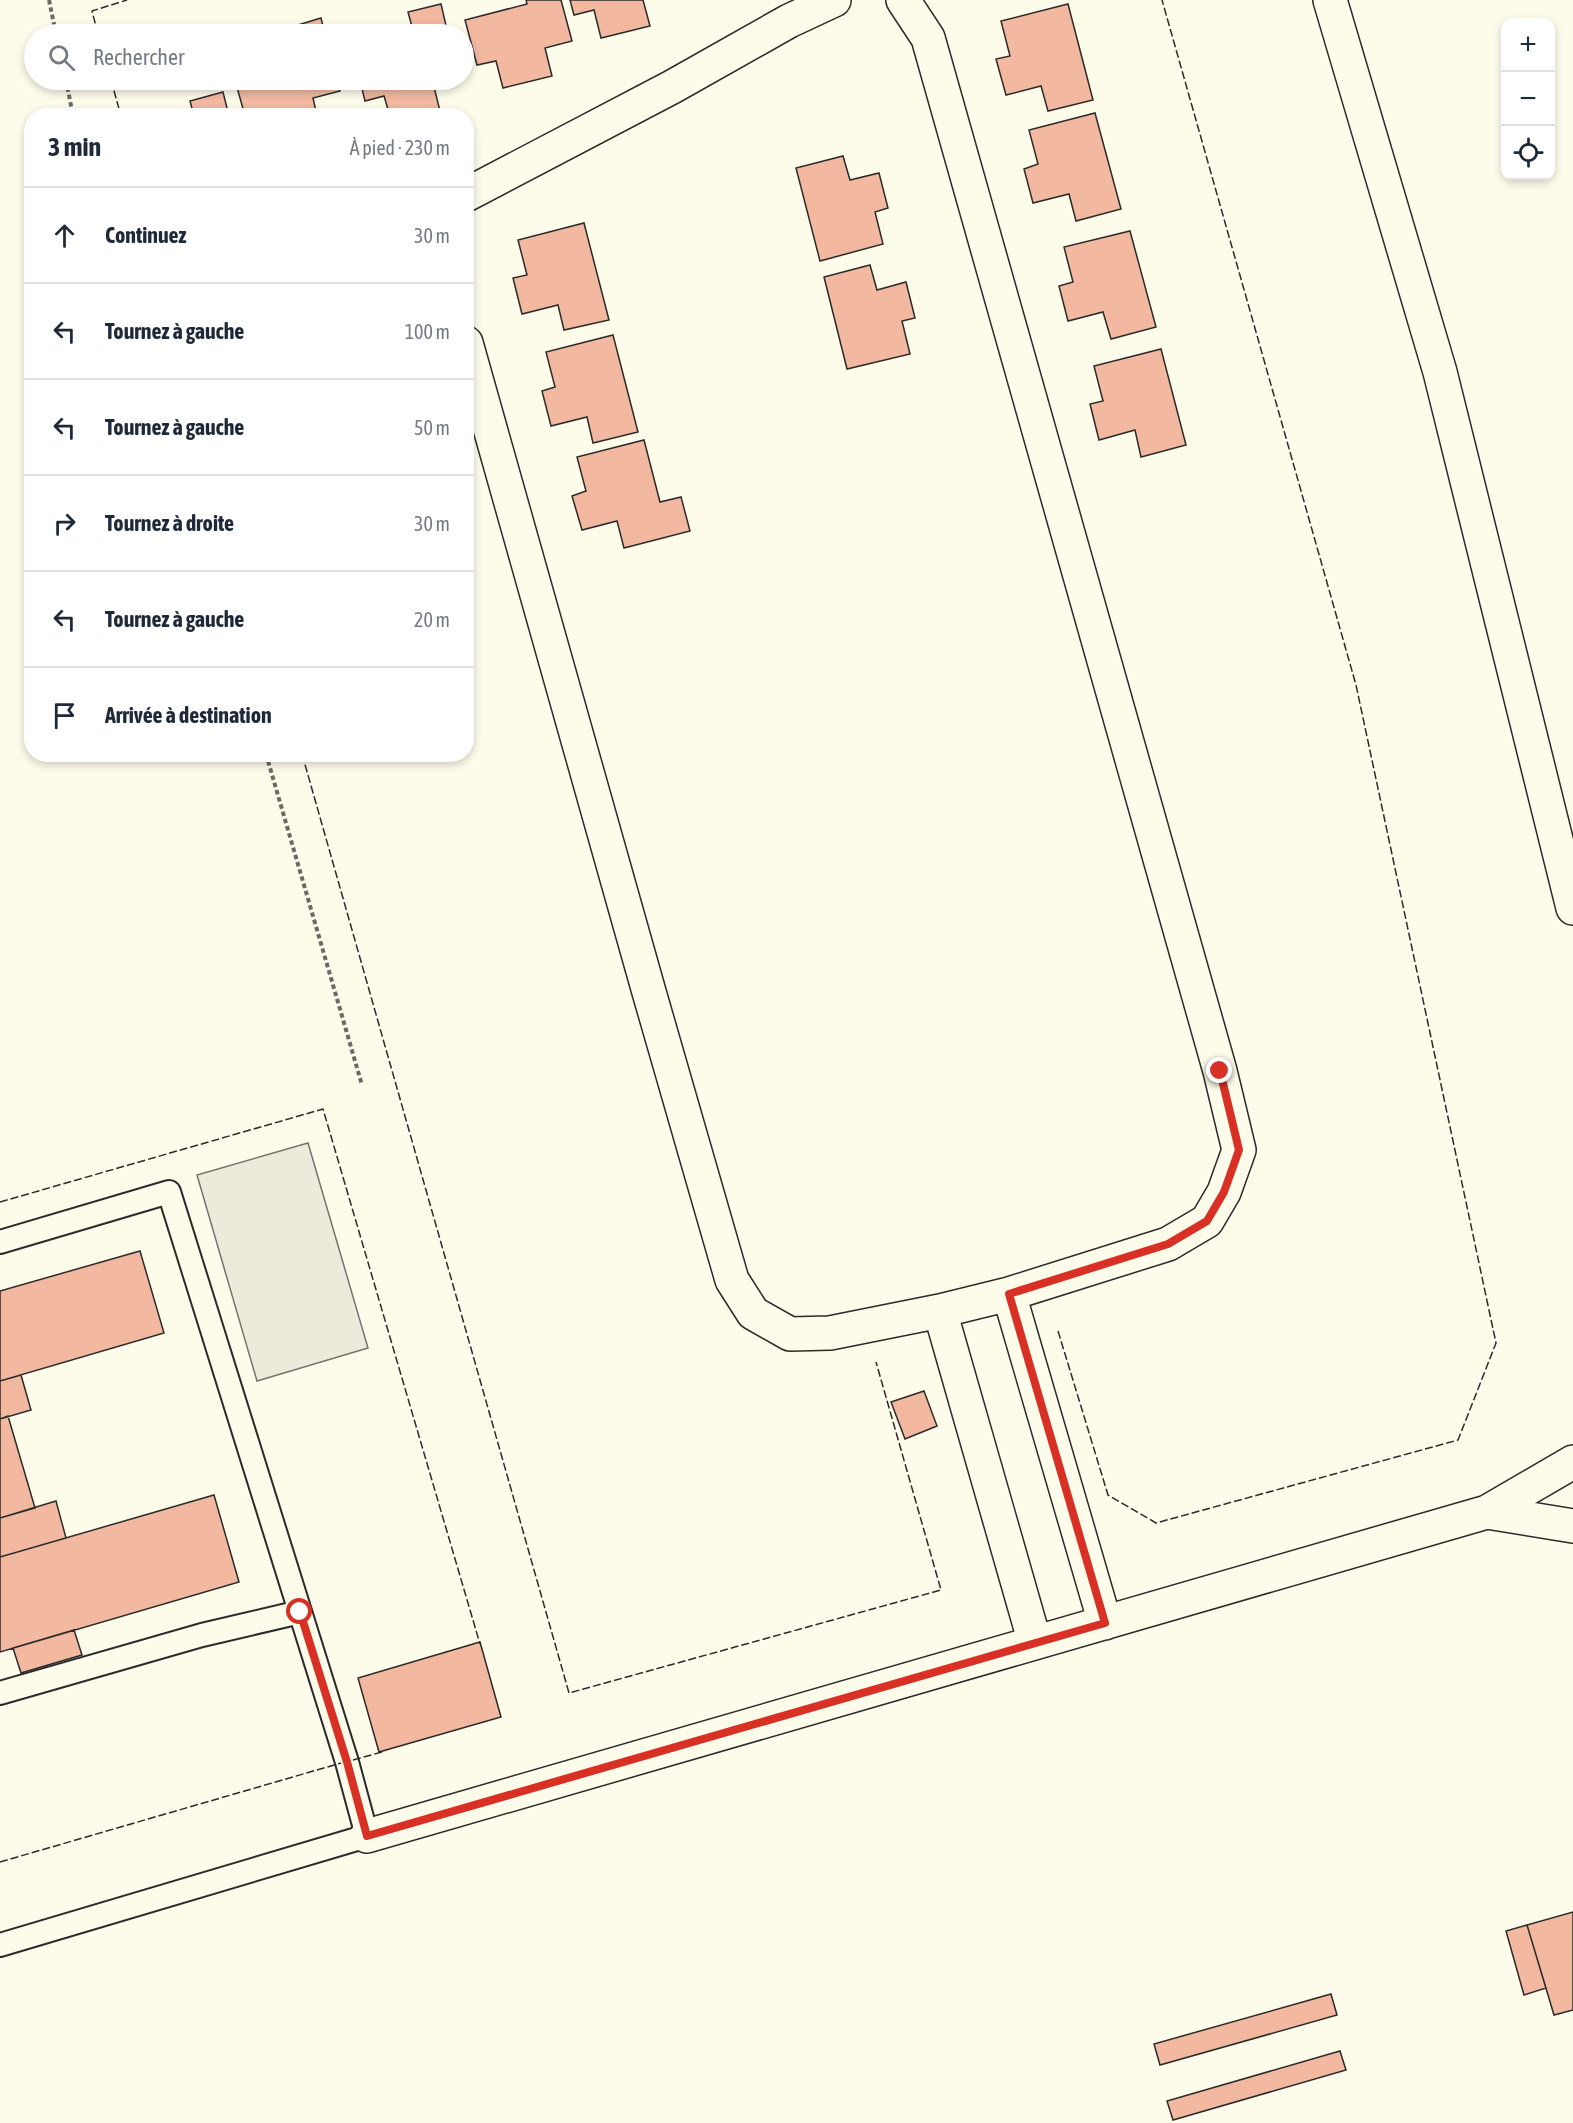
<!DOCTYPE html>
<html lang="fr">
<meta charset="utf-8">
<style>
:root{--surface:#fff;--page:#f6f6f7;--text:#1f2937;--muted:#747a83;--line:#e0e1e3}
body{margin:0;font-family:"Asap Condensed",sans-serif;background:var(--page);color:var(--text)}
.controls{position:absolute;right:18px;top:18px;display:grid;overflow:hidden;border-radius:12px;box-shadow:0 3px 9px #0003}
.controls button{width:54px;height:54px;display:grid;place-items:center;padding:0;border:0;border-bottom:2px solid var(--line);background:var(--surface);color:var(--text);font:30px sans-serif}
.stop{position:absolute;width:18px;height:18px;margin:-14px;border:4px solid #d93025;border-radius:50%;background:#fff}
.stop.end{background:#d93025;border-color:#fff;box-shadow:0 2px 6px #0008}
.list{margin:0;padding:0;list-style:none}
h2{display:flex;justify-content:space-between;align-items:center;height:78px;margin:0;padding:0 24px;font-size:26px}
h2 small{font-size:20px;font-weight:400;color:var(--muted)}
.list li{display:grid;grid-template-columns:39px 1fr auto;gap:18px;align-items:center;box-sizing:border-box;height:96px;padding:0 24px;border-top:2px solid var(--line)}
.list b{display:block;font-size:22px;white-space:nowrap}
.list em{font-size:20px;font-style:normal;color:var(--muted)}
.icon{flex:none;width:33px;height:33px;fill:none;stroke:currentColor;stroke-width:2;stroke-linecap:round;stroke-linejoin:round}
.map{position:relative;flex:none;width:1573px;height:2123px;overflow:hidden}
.search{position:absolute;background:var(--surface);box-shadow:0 3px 9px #0003;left:24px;top:24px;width:450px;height:66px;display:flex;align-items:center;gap:15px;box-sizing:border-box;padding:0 21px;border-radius:33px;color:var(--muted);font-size:22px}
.panel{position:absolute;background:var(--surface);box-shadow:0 3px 9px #0003;left:24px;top:108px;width:450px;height:654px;border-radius:24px}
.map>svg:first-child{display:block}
</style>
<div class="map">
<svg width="1573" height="2123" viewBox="0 0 1573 2123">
<rect width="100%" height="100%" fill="#fdfbea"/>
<path fill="#ecebdb" stroke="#74746e" stroke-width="1.5" d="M308 1143 368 1348 257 1381 197 1175Z"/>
<path fill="#f2b8a0" stroke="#2b2b2b" stroke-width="1.5" d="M526 0H561L572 41 545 48 552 76 503 88 496 61 477 65 465 20 527 4Z
M570 0H643L650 26 601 38 594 10 574 15Z
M441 4 448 34H414L408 12Z
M1068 4 1093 100 1048 111 1041 86 1006 95 996 59 1010 56 1001 21Z
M321 18 325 34H290L288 28Z
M235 80H336L340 91 313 98 317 116H265L264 111 245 116Z
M360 80H446L433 83 440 111 421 116H390L384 96 365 101Z
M223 92 229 116H194L190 101Z
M1095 113 1121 209 1076 221 1069 194 1033 203 1024 169 1038 164 1029 130Z
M843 156 850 180 879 173 888 208 875 212 883 244 820 261 796 168Z
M584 223 609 320 564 330 558 305 522 314 513 278 527 275 518 240Z
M1130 231 1156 327 1111 339 1103 312 1068 321 1059 286 1073 282 1064 247Z
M870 265 877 290 906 282 915 318 902 321 910 354 847 369 824 277Z
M613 335 638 432 593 443 587 417 551 426 542 391 555 387 546 352Z
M1161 349 1186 445 1141 457 1135 430 1099 440 1090 404 1103 401 1094 366Z
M644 440 660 502 681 497 690 531 624 548 617 521 582 530 572 496 586 491 577 457Z
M140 1251 164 1333 0 1381V1291Z
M21 1375 31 1410 0 1419V1381Z
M924 1391 937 1426 905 1439 891 1402Z
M8 1416 35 1508 0 1518V1419Z
M214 1495 239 1582 0 1652V1557Z
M56 1501 66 1538 0 1557V1518Z
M74 1630 82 1655 21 1673 13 1648Z
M480 1642 501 1717 379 1752 358 1678Z
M1573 1912V2010L1554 2015 1527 1925Z
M1527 1925 1546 1988 1524 1995 1506 1931Z
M1331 1994 1337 2015 1160 2065 1154 2044Z
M1340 2051 1346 2070 1173 2120 1167 2101Z"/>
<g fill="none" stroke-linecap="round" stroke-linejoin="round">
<defs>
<path id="service" d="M0 1242 169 1192 347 1762 367 1836 0 1945
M0 1693 202 1635 300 1612"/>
<path id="minor" d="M903 0 928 38 1220 1071 1239 1150 1224 1192 1207 1221 1168 1244 1009 1294 1105 1623
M1330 0 1440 372 1573 908
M466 195 672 87 789 21 834 0
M466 343 649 992 732 1280 753 1313 790 1334 830 1333 940 1311 1035 1643
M940 1311 1009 1294
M1487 1512 1573 1526
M367 1836 1487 1512 1573 1462"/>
</defs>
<use href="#service" stroke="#2b2b2b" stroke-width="26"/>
<use href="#minor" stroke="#2b2b2b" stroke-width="36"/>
<path stroke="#6a6964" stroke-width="4" stroke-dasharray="4.5 3" stroke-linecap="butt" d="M49 0 56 34
M66 80 73 116
M266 754 362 1085"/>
<use href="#service" stroke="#fdfbea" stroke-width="22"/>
<use href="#minor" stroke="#fdfbea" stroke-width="33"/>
<path stroke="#2b2b2b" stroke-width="1.5" stroke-dasharray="8 3" stroke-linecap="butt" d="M98 34 92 11 127 0
M111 80 121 116
M302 754 569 1693 941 1590 876 1362
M0 1202 323 1109 480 1644
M1058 1331 1108 1495 1156 1523 1458 1440 1496 1343 1356 685 1162 0
M353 1760 382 1752
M0 1862 341 1763"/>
</g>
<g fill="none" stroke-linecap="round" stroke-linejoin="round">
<path stroke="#d93025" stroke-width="8" d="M300 1612 347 1762 367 1836 1105 1623 1009 1294 1168 1244 1207 1221 1224 1192 1239 1150 1220 1071"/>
</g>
</svg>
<div class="controls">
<button>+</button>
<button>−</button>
<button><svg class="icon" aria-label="locate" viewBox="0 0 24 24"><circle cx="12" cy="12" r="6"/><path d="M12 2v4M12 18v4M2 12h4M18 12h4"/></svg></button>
</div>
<div class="stop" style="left:300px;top:1612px"></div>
<div class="stop end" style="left:1220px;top:1071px"></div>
<div class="search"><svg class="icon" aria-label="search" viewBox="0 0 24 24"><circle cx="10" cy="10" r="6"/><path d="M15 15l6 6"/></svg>Rechercher</div>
<section class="panel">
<h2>3 min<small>À pied · 230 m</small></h2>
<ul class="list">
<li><svg class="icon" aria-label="ahead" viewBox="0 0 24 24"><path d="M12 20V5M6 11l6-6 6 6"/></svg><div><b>Continuez</b></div><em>30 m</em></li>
<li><svg class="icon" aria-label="left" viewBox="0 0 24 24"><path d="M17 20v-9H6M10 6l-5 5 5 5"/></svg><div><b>Tournez à gauche</b></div><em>100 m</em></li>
<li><svg class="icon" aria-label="left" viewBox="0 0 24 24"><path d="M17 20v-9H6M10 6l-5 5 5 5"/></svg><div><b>Tournez à gauche</b></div><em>50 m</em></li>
<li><svg class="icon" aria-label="right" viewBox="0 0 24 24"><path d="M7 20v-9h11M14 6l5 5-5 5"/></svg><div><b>Tournez à droite</b></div><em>30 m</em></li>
<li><svg class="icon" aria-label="left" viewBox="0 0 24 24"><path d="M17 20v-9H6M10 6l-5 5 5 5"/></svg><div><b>Tournez à gauche</b></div><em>20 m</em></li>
<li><svg class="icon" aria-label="arrive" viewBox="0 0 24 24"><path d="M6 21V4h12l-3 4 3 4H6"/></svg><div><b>Arrivée à destination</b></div></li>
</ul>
</section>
</div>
